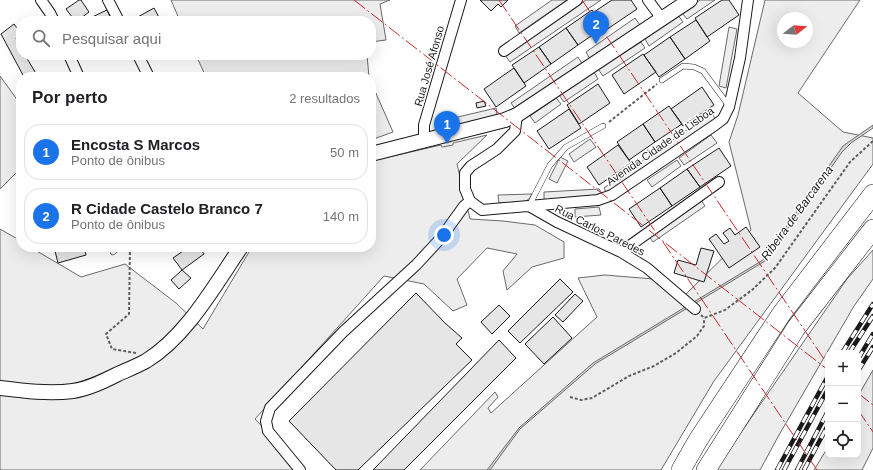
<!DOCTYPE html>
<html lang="pt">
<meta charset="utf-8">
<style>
:root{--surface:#fff;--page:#f6f6f6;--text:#202124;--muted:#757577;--line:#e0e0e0;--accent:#1a73e8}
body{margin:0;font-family:Helvetica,sans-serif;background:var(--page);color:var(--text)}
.controls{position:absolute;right:12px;bottom:12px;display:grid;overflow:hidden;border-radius:8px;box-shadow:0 4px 16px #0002}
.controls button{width:36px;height:36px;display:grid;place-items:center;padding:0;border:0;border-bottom:1px solid var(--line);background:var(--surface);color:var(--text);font:20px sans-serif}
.compass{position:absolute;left:777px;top:12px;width:36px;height:36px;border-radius:50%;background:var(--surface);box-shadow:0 4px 16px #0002;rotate:73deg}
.you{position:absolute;left:444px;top:235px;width:14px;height:14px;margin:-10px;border:3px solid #fff;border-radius:50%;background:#1a73e8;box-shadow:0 0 0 6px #1a73e833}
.badge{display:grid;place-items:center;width:26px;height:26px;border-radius:50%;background:var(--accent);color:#fff;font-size:13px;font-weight:700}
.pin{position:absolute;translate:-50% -33px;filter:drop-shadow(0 1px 2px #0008)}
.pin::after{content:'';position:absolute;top:21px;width:14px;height:12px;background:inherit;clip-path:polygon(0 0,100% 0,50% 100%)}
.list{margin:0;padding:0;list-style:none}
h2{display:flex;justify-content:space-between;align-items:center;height:52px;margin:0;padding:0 16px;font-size:17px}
h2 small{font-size:13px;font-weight:400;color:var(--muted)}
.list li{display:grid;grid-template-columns:26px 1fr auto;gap:12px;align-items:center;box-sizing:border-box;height:56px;margin:0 8px 8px;padding:0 8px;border:1px solid var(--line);border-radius:16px}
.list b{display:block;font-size:15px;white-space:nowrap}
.list p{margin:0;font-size:13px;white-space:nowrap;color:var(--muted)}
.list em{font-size:13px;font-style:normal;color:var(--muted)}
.icon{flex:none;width:22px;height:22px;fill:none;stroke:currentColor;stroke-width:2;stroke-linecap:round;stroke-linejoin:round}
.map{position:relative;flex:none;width:873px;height:470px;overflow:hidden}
.search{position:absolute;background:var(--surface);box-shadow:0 4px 16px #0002;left:16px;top:16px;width:360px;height:44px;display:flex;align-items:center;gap:10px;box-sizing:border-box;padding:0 14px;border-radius:16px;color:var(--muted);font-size:15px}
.panel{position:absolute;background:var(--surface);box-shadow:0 4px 16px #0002;left:16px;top:72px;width:360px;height:180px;border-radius:16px}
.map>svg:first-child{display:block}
</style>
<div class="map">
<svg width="873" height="470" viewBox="0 0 873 470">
<rect width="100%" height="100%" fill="#fff"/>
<path fill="#ededed" stroke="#6a6a6a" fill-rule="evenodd" d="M171 0H390L380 4 386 40 371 42V21H180Z
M552 0H567L519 33 515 26Z
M586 0H601L510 62 505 55Z
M700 0H715L687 19 682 13Z
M765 0H860L798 93 843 132 873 138V164L714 381 661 470H420L495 392 498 397 488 408 491 413 597 317 578 278 605 275 666 280 683 297 751 230 729 142 738 115ZM783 18H807V42H783Z
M678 15 683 22 649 46 645 39Z
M635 18 640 25 590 59 586 52Z
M729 27 737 29 726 88 719 86Z
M641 42 645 48 603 76 598 69Z
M196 55H367L369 77H206Z
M578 57 583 65 516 110 511 103Z
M594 72 598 79 564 102 559 95Z
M0 76 21 105V168L0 189Z
M371 82 393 132 371 140Z
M556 98 561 104 535 123 530 116Z
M496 108 497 115 443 128 441 121Z
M711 113 716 119 607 194 604 188Z
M487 135 457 164 470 219 503 221 535 225 564 242V258L532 267 507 290 503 271 517 254 487 248 457 279 467 305 453 311 424 284 384 276 255 419 303 470H0V229L21 241V247H30L81 277 125 264 176 303 203 329 252 247H371V161L441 145 442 147 453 145V143Z
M711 135 717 143 684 165 679 158Z
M590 139 596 147 574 162 569 154Z
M560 157 568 161 557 183 549 179Z
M677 160 681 166 652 187 647 180Z
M599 189 603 195 544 201V192Z
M532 194 529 199 524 202 499 203 498 195Z
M701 200 705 206 653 242 648 235Z
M599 207 601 215 575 217V209Z
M873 250V279L854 306 779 435 760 470H715L847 279Z
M873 370V448L862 470H814L828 447V455H858V396Z"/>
<path fill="#d7d7d7" stroke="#6a6a6a" d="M873 125V128L851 143 842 152 765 261 595 364 520 429 490 470H487L519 428 593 363 763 260 843 146Z"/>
<path fill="#e6e6e6" stroke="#1a1a1a" d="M79 0H81L89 12 77 21H75L66 9Z
M480 0H508L501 7 498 4 491 11Z
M612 0H631L637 9 606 30 594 12Z
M722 0H729L739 15 707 37 695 18Z
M154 8 161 21H138L136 18Z
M107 10 112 21H89L88 19Z
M592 10 604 27 578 45 566 28Z
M696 20 710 41 685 59 670 37Z
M14 24 21 33V35L16 38 21 47V55H25L38 77H24L1 34Z
M566 28 578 45 551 64 539 47Z
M670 37 685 59 659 77 644 55Z
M539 47 551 64 524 83 512 65Z
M643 54 656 72 624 94 612 75Z
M514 68 526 86 496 107 484 89Z
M598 84 610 103 579 124 567 105Z
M702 87 714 105 683 126 671 109Z
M484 101 486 106 477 108 476 103Z
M669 106 682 124 655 142 643 124Z
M569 109 581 128 549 149 537 131Z
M643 124 655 142 629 160 617 142Z
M618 145 631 163 599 185 587 167Z
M719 148 731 166 700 187 687 169Z
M687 169 700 187 672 206 660 188Z
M660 188 672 206 641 227 629 209Z
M746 227 760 247 729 268 709 239 716 234 724 244 729 241 723 233 730 228 735 235Z
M54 247H84L86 255 58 263Z
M189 247H199L204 254 182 270 173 258Z
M701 248 714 251 704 282 674 273 678 260 696 265Z
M182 270 191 278 179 289 171 280Z
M560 279 573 292 520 343 508 331Z
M416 293 445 323 462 338 456 344 472 360 358 470H336L289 421Z
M575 294 583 301 563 322 555 315Z
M499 305 510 316 492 334 481 322Z
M553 317 572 338 544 364 525 344Z
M499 340 516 358 404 470H373Z"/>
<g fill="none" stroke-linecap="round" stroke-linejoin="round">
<defs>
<path id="lane" d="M662 80 683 66 694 67 703 71 729 106
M529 206 550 165 566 147 603 126
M113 252 119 247"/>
<path id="street" d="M41 0 50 13 54 21
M108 0 119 21
M648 0 662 19
M504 51 577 0
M69 55 79 77
M138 55 149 77
M517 115 515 131 497 149 471 166 465 173V189L470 201 482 210 598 200 612 195 715 125 723 119 729 107 740 58 748 0
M424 140V125L461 0
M529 206 557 222 621 252 647 268 695 309
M621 252 719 182
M300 470 268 431 266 421 270 408 343 332 416 265 441 238 464 206 470 201"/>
<path id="secondary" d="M371 154 505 120 517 115 690 0
M0 388C24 391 49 394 73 391 88 389 104 381 118 374 127 370 137 366 146 361 186 337 215 285 241 247"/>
<path id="highway" d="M681 470 698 440 782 313 873 194
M706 470 796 328 873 229"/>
</defs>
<use href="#lane" stroke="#1a1a1a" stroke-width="6"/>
<use href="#street" stroke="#1a1a1a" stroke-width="12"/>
<use href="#secondary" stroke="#1a1a1a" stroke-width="16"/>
<use href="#highway" stroke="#1a1a1a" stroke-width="20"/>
<path stroke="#5f5f5f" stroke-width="2" stroke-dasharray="3 2" stroke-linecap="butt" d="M609 122 657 84
M130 247 129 314 106 334 112 349 136 353
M701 315 704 318 725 310 752 290 775 268 850 162 873 141
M570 397 581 400 592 398 629 376 654 366 676 353 697 336 704 326V318"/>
<use href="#lane" stroke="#fff" stroke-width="5"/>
<use href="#street" stroke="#fff" stroke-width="10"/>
<use href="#secondary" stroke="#fff" stroke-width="14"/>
<use href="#highway" stroke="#fff" stroke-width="19"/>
<defs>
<path id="rail" d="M842 353 873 304
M849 353 873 316
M858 359 873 334
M858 371 873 347
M777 470 828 376
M784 470 828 389
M797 470 828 411
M804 470 828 425"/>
</defs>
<use href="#rail" stroke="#1a1a1a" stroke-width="4.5"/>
<use href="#rail" stroke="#fff" stroke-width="3" stroke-dasharray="9" stroke-linecap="butt"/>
<path stroke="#c62828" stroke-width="1" stroke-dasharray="14 3 2 3" stroke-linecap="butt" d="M354 0 828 370
M499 0 659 237
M582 0 828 365
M663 242 817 470
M858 393 873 405
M858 410 873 432"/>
</g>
<g text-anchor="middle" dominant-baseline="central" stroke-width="3" stroke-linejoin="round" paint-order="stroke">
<g font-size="11" fill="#1a1a1a" stroke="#fff">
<text transform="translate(429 66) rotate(-74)">Rua José Afonso</text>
<text transform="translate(660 146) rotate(-35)">Avenida Cidade de Lisboa</text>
<text transform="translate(600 230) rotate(27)">Rua Carlos Paredes</text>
</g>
<g font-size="12" font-style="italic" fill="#1a1a1a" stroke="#fff">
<text transform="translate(797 213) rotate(-54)">Ribeira de Barcarena</text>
</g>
</g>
</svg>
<div class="controls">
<button>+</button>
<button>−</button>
<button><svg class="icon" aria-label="locate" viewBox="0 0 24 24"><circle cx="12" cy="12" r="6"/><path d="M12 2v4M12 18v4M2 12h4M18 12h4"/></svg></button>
</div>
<svg class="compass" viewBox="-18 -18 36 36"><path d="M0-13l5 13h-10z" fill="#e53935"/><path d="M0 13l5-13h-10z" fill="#757577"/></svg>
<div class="you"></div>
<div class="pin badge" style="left:447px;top:144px">1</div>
<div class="pin badge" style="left:596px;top:44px">2</div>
<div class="search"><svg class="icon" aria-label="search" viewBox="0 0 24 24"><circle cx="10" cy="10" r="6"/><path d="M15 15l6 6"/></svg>Pesquisar aqui</div>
<section class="panel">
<h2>Por perto<small>2 resultados</small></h2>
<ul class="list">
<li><span class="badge">1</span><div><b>Encosta S Marcos</b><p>Ponto de ônibus</p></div><em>50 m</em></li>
<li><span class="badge">2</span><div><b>R Cidade Castelo Branco 7</b><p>Ponto de ônibus</p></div><em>140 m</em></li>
</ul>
</section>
</div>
